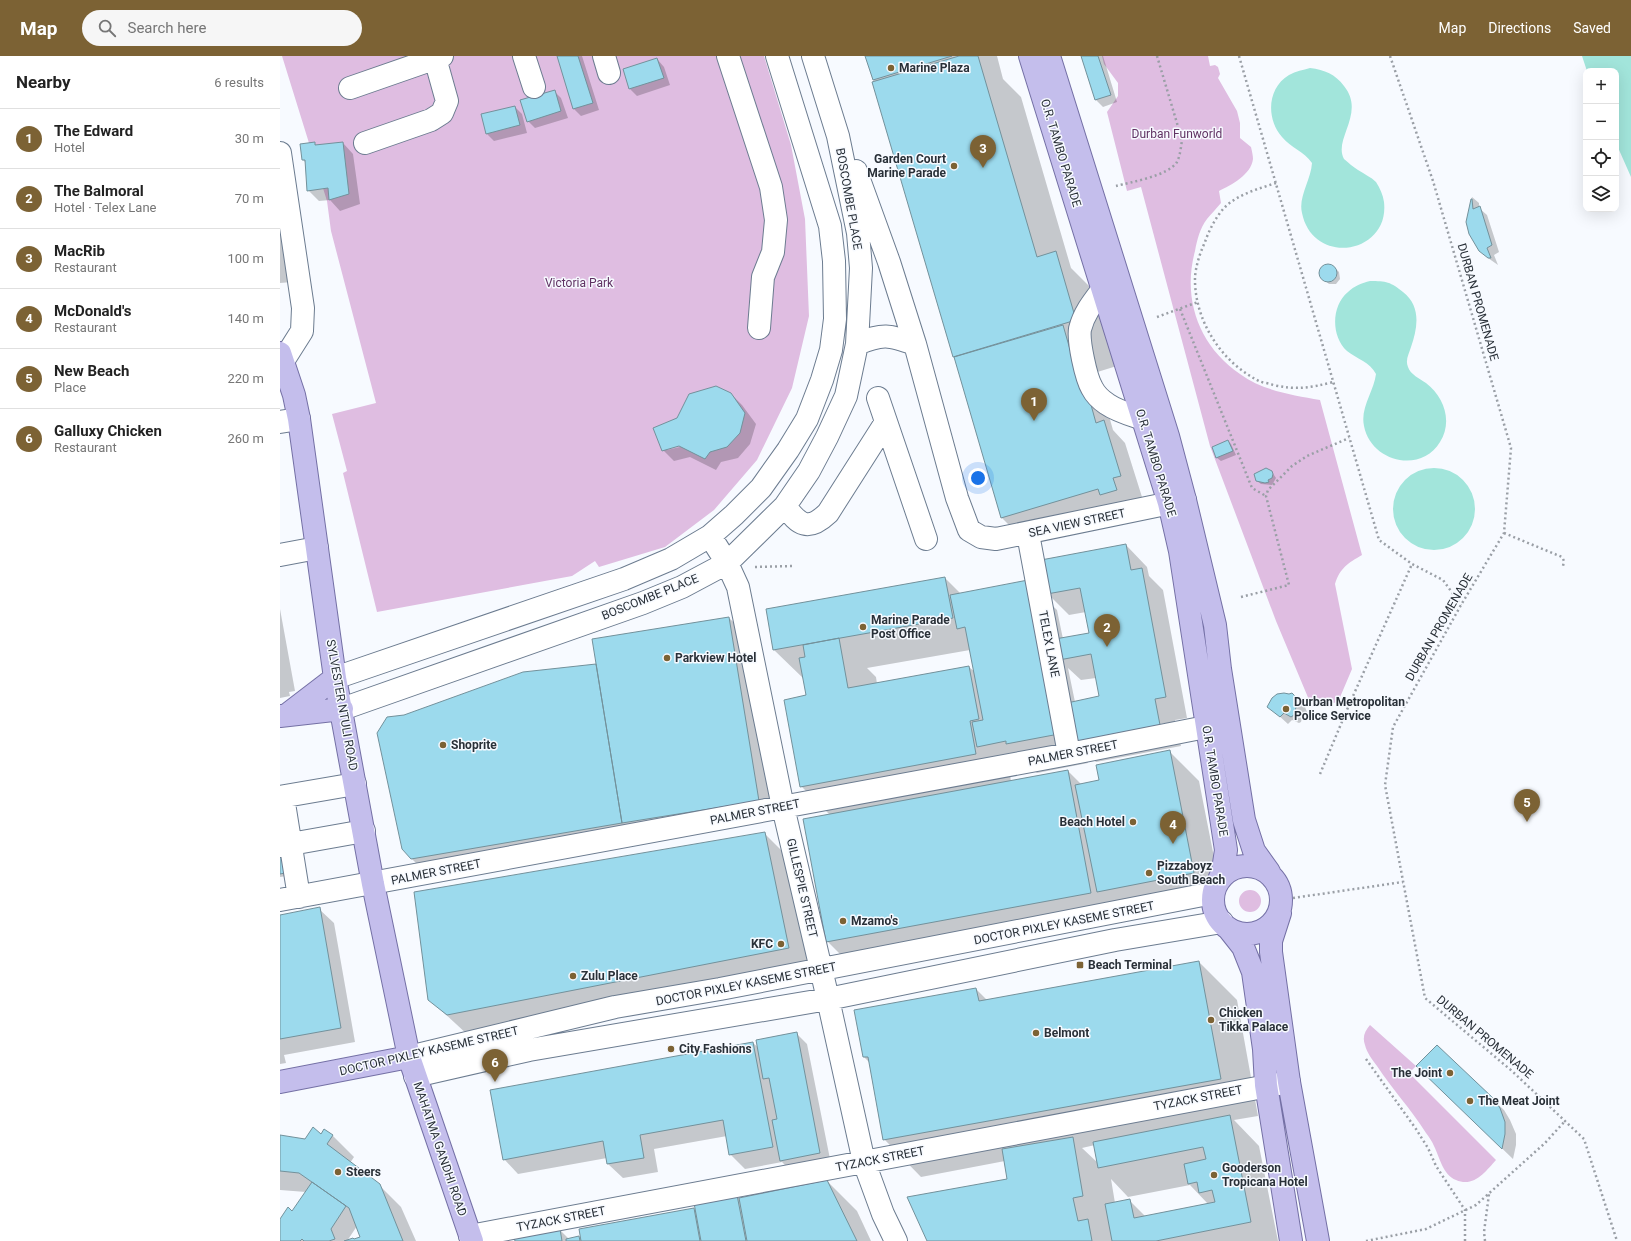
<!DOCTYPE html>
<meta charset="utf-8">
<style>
:root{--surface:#fff;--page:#f6f6f6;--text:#222;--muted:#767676;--line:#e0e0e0;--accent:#7c6234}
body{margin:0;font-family:Roboto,sans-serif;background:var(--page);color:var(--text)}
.controls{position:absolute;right:12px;top:12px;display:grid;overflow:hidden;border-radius:8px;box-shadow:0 4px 16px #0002}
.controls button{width:36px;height:36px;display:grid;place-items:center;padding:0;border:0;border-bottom:1px solid var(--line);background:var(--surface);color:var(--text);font:20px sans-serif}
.you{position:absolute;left:698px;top:422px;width:14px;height:14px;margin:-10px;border:3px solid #fff;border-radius:50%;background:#1a73e8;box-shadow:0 0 0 6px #1a73e833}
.badge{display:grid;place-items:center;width:26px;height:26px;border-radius:50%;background:var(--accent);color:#fff;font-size:13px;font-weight:700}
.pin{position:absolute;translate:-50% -33px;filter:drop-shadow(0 1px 2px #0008)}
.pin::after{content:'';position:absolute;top:21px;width:14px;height:12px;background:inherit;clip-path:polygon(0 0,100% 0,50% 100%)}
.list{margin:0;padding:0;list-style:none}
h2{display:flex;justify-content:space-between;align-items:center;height:52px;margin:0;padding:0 16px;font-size:17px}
h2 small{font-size:13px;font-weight:400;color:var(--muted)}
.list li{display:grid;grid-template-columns:26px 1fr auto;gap:12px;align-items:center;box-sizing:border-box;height:60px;padding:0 16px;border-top:1px solid var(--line)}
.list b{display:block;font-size:15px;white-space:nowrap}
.list p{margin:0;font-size:13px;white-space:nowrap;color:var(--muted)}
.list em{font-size:13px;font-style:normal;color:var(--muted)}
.icon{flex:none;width:22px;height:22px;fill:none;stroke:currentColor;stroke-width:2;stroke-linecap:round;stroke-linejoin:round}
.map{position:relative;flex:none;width:1351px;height:1185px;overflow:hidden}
header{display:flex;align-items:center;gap:24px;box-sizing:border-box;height:56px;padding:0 20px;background:var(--accent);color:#fff}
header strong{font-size:19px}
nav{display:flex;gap:22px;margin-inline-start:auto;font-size:14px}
.search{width:280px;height:36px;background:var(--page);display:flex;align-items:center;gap:10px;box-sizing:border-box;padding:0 14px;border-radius:22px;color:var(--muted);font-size:15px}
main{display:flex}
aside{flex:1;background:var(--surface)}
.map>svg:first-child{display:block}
</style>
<header>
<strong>Map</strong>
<div class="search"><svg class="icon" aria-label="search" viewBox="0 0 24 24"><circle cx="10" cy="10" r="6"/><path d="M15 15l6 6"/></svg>Search here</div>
<nav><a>Map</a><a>Directions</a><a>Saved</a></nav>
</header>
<main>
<aside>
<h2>Nearby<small>6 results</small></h2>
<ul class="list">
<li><span class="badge">1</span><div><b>The Edward</b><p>Hotel</p></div><em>30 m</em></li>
<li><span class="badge">2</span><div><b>The Balmoral</b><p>Hotel · Telex Lane</p></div><em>70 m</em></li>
<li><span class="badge">3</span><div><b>MacRib</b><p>Restaurant</p></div><em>100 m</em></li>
<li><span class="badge">4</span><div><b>McDonald's</b><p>Restaurant</p></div><em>140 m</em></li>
<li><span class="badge">5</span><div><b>New Beach</b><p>Place</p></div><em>220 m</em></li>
<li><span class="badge">6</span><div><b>Galluxy Chicken</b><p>Restaurant</p></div><em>260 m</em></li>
</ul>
</aside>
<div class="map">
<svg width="1351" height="1185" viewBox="0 0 1351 1185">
<rect width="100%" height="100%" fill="#f7faff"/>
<path fill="#dfbde1" d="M2 0H484L511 89 525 163 529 260 512 332 477 404 434 454 385 491 319 511 315 505 292 520 97 556 63 417 67 415 52 358 96 347 51 175 47 145Z
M822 0H928L930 10 935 9 938 11 940 18 938 22 957 55 960 67V82L971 91C972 95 973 100 973 103 971 119 951 129 939 135L941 147C936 153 931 158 927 163 920 172 917 184 915 195 902 243 919 290 960 318 983 335 1013 339 1040 344L1082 499C1068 507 1060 512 1055 528L1072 613 1058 646 1032 651 996 565 930 390 861 131 847 135 827 56 838 40V27L824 8Z
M959 845a11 11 0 1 1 22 0a11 11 0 1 1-22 0Z
M1090 969 1136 1010 1129 1017 1216 1104C1206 1115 1194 1132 1176 1124 1163 1119 1160 1102 1154 1090 1152 1085 1149 1081 1146 1077 1131 1053 1112 1033 1097 1010 1092 1003 1087 997 1085 989 1082 981 1085 975 1090 969Z"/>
<path fill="#a2e5db" d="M1302 0H1351V121L1336 87V15H1307Z
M1030 12C1045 14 1055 18 1064 30 1086 57 1053 83 1064 103 1069 107 1073 111 1078 114 1084 118 1091 121 1096 126 1100 132 1103 139 1104 146 1110 198 1033 211 1022 157 1018 141 1031 124 1032 107 1024 95 1011 92 1002 81 986 63 987 32 1009 19 1016 15 1023 14 1030 12Z
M1090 225C1106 225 1111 226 1123 236 1141 250 1138 271 1131 291 1129 298 1125 304 1128 311 1130 318 1140 323 1146 327 1164 341 1173 365 1160 386 1141 418 1091 406 1084 370 1080 352 1094 335 1096 318 1090 306 1077 303 1067 295 1051 280 1051 250 1068 236 1074 230 1082 227 1090 225Z
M1113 453a41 41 0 1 1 82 0a41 41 0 1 1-82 0Z"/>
<path fill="#0003" fill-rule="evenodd" d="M278 0H302L319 54 301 60 294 53Z
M586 0H717L723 23 741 41 791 212 820 241 840 309 811 318 829 360 833 374 845 387 862 441 743 483 721 461 595 26 593 24Z
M802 0H823L837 46 823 51 815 43Z
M377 3 384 11 390 29 357 40 350 33 344 14Z
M274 35 281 42 288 62 255 72 248 65Z
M235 51 242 58 247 77 214 85 207 78Z
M34 87 37 90 63 87 73 98 80 148 60 155 50 144 39 145 28 134 27 108 23 104Z
M1192 141 1199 147V152L1207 159 1219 196 1214 199 1218 209 1208 202 1189 154Z
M0 163 12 226 0 227Z
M1047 209 1055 212 1059 216 1060 223 1056 228H1049L1042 222 1040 216 1044 210Z
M450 337 462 349 476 368 470 388 458 402 441 406 436 414 410 401 394 405 383 394 397 363ZM403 388 404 390 387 394V392Z
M948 385 951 388 956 399 941 405 937 402 933 391Z
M992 416 996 422 992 429 981 428 977 425Z
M846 489 867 511 869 520 883 534 907 662 895 664 901 690 816 706 805 695 808 707 757 717 754 715 730 719 731 725 788 715 801 728 820 725 889 695 919 725 943 847 847 865 839 857 577 915 547 885 550 759 521 730 527 640 524 623 494 594 665 522 681 538 747 525 777 554 783 583 810 578 806 556 789 559 768 538ZM690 594 695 616 689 611 597 628 596 621 587 612ZM788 612 801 624 816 622 820 641 795 646ZM885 667V669L810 682Z
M0 553 15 635 9 636 10 640 0 642Z
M449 562 464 576 493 760 142 813 131 802 124 660 244 617 317 609Z
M1012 638 1025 651 1027 656 1023 658 1021 666 1019 667 1012 664 1008 668 988 650Z
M484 777 505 798 529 913 189 980 149 943Z
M0 781 7 820 0 821Z
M39 853 54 867 75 986 4 999 6 1007 0 1008V860Z
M919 906 957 944 978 1060 954 1064 979 1090 998 1185H648L729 1124 725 1105 641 1121 604 1083 590 1007 584 1001 696 933 707 944ZM815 1089 818 1107 802 1092ZM831 1123 848 1141 910 1129 929 1149 866 1161 849 1144 835 1147Z
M516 977 527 988 551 1108 512 1116 502 1106 465 1113 450 1098 447 1080 374 1093 378 1116 343 1122 328 1108 327 1102 238 1118 224 1103 473 987 479 992Z
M1148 1021 1212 1043 1224 1054 1230 1064 1236 1078V1089L1233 1103Z
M41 1079 53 1080 74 1101 70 1107 99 1129 121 1151 136 1185H0V1165L13 1156 26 1136 0 1134V1080L25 1084ZM77 1170 82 1182 67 1185Z
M547 1125 577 1155 591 1185H236L280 1174 289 1183 299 1181 302 1185 413 1153 417 1156 457 1140 460 1143Z"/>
<path fill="#9cdaed" stroke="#73919b" d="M277 0H298L313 47 293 53Z
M585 0H672L593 24Z
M679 0H698L757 201 776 195 796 264 673 301 592 26Z
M801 0H818L831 39 815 44Z
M377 2 384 22 349 33 343 13Z
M275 34 281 55 247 66 240 44Z
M235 50 240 69 206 78 201 58Z
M35 86V89L63 86 69 138 49 144 48 132 27 135 25 104H22L20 88Z
M1191 143H1192L1193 153 1200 150 1212 189 1207 192 1211 202H1208L1199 195 1189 178 1186 166Z
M1039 217a9 9 0 1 1 18 0a9 9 0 1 1-18 0Z
M783 269 803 339 808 338 816 367 824 364 841 420 833 422 837 434 820 439 818 433 721 462 674 301Z
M436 330 451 337 465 357 460 377 447 391 430 396 425 403 399 390 382 395 373 372 397 362 409 338Z
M948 384 953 395 936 402 932 391Z
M986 412 992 415 993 418 992 422 988 424 989 426 985 427 976 425 974 418Z
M846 488 851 514 862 512 886 641 875 643 880 669 794 686 787 647 819 640 811 598 779 604 775 583 809 577 800 532 767 538 761 504Z
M665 521 673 562 493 594 486 553Z
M748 524 779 678 726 688V685L697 691 692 666 703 664 685 571 677 573 670 539Z
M449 561 479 745 342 767 312 583Z
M559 582 568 632 689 610 699 663 690 665 696 698 520 731 504 644 526 639 519 602 525 601 523 589Z
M316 608 342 767 131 803 122 793 97 677 107 661 124 659 243 616Z
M1004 637 1009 638 1012 637 1018 643 1020 649 1016 651 1014 659 1011 661 1004 657 1000 661 987 651 992 642 997 638Z
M890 694 914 817 817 836 795 729 819 724 816 709Z
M788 714 811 837 546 886 523 763Z
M485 776 509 892 167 959 148 944 134 836Z
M0 793 5 817 0 818Z
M40 851 61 972 0 983V859Z
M919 905 941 1023 603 1084 588 1001H583L574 954 696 932 699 945Z
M517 976 540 1097 500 1105 492 1064 497 1063 489 1022 483 1023 476 984Z
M473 986 493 1091 449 1099 443 1064 360 1079 364 1102 327 1108 323 1085 223 1104 210 1034Z
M1157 989 1213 1042 1220 1052 1225 1066V1078L1222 1093 1136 1010Z
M950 1059 971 1166 876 1185H832L825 1148 850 1143 854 1162 935 1146 932 1134 919 1137 917 1126 908 1128 904 1108 926 1103 923 1091 818 1112 813 1086Z
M33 1071 41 1078 44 1073 53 1079 47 1088 100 1128 123 1185H64L73 1182 74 1183 80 1181 69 1152 19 1117 0 1115V1079L25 1083Z
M793 1081 803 1140 793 1142 798 1165 808 1163 812 1185H647L627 1141 727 1123 722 1093Z
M547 1124 577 1185H467L459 1142Z
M32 1126 66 1150 51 1173 55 1183 49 1185H24L22 1183 20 1185H0V1163L8 1151 12 1155Z
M457 1139 466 1185H421L414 1147Z
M414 1152 420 1185H301L299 1173Z
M280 1173 282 1185H235L234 1182Z
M299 1180 300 1185H286V1183Z"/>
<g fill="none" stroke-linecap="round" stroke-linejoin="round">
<defs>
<path id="minor" d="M244 0 254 31
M324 0 329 17
M448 0 491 131 496 164 493 196 483 221 479 272
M70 32 162 0
M85 87 151 64 162 57 167 45 155 2
M0 97 23 252 22 275 3 305
M576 115 609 206 635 288 677 442 689 474 701 481 716 483 905 444
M823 233C813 246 804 257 800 273 798 285 806 322 812 332 815 338 821 344 827 348 837 355 851 359 863 363
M577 288C603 277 609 279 635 288
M598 342 646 483
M0 366 19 363
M505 450C519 469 528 476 548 457L606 366
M748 478 789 698
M430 480 447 507 458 531 503 751 548 943 584 1106 603 1158 616 1185
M0 499 37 492
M55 622 344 523 391 503 430 480 454 459 481 432 508 394 527 363 542 324 551 294 555 263 554 205 550 170 497 0
M62 653 363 547 402 531 447 507 505 450 529 415 547 381 566 340 577 288 581 212 578 177 558 80 533 0
M0 741 75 728
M3 741 19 841
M0 790 84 775
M0 844 789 698 946 667
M129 1001 335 951 440 933 933 837
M135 1020 249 994 548 943 835 884 942 866
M190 1180 1009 1026"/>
<path id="major" d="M750 0 889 447 900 495 946 794 943 814 939 824
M769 0 888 380 905 444 935 569 940 613 964 764 974 795 989 816
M0 297 14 339 19 363 55 622 93 828 129 1001 192 1185
M8 658 55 622
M0 660 62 653
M933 844a34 34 0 1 1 68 0a34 34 0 1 1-68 0Z
M1000 857 991 885V896L1009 1026 1038 1185
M948 872 963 891 973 916 984 993 986 1029 1011 1185
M0 1026 129 1001"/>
</defs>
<use href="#minor" stroke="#6c7c90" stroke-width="24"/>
<use href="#major" stroke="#7470a5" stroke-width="24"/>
<path stroke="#9a9fa6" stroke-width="2.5" stroke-dasharray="2 3" stroke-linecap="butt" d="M959 0 1099 484 1132 508 1163 524 1181 549
M1110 0 1153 125 1231 392 1224 477 1181 549 1113 671 1105 729 1145 942 1232 1015 1304 1083 1337 1185
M996 127C978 133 958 138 944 152 936 161 929 174 925 186 920 197 916 209 915 221 914 264 941 306 979 325 983 327 989 327 993 329 1016 334 1030 332 1053 326
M836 130C851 126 888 120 897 106 900 100 901 91 902 84L877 0
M900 253 972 432 986 440
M877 261 918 246
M1224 477 1282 501 1284 505 1283 510
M475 511 513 510
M961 541 1009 529 986 440 988 434 1012 410 1027 400 1069 382
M1040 718 1069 649 1132 508
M1013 842 1123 826
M1086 1003 1136 1073 1148 1092 1156 1110 1185 1154V1185
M1086 1185 1146 1173 1196 1149 1265 1087 1285 1065
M1205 1185 1204 1176 1209 1138"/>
<use href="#minor" stroke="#fff" stroke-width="22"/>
<use href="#major" stroke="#c4beec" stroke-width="22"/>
</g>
<g fill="#7c6234" stroke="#f7faff" stroke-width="1.5">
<circle cx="611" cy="12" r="4"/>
<circle cx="674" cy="110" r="4"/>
<circle cx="583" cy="571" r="4"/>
<circle cx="387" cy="602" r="4"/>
<circle cx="1006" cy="653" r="4"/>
<circle cx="163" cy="689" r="4"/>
<circle cx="853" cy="766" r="4"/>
<circle cx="869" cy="817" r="4"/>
<circle cx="563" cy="865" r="4"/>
<circle cx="501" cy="888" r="4"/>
<rect x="796" y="905" width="8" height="8" rx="2"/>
<circle cx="293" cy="920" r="4"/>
<circle cx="931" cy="964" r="4"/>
<circle cx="756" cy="977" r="4"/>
<circle cx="391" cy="993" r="4"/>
<circle cx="1170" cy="1017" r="4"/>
<circle cx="1190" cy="1045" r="4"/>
<circle cx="58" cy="1116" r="4"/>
<circle cx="934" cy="1119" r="4"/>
</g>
<g text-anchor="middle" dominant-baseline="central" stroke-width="3" stroke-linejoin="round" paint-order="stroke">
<g font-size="12" font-weight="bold" fill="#293038" stroke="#f7faff" text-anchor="start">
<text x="619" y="12">Marine Plaza</text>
<text x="666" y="103" text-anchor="end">Garden Court<tspan x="666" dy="14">Marine Parade</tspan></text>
<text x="591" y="564">Marine Parade<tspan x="591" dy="14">Post Office</tspan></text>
<text x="395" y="602">Parkview Hotel</text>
<text x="1014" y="646">Durban Metropolitan<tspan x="1014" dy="14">Police Service</tspan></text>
<text x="171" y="689">Shoprite</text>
<text x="845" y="766" text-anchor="end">Beach Hotel</text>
<text x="877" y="810">Pizzaboyz<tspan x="877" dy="14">South Beach</tspan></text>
<text x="571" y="865">Mzamo's</text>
<text x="493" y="888" text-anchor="end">KFC</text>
<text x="808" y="909">Beach Terminal</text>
<text x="301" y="920">Zulu Place</text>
<text x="939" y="957">Chicken<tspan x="939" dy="14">Tikka Palace</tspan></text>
<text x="764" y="977">Belmont</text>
<text x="399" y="993">City Fashions</text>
<text x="1162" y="1017" text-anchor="end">The Joint</text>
<text x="1198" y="1045">The Meat Joint</text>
<text x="942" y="1112">Gooderson<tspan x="942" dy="14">Tropicana Hotel</tspan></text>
<text x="66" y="1116">Steers</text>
</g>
<g font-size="12" fill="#603263" stroke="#f7faff">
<text x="897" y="78">Durban Funworld</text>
<text x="299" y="227">Victoria Park</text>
</g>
<g font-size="12" fill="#293038" stroke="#f7faff">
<text transform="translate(781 97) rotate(73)">O.R. TAMBO PARADE</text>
<text transform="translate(569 143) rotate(80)">BOSCOMBE PLACE</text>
<text transform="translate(1198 246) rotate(74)">DURBAN PROMENADE</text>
<text transform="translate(876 407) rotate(73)">O.R. TAMBO PARADE</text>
<text transform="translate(797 467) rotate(-12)">SEA VIEW STREET</text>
<text transform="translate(370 541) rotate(-22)">BOSCOMBE PLACE</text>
<text transform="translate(1159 571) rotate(-60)">DURBAN PROMENADE</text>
<text transform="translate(769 588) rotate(79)">TELEX LANE</text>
<text transform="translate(62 649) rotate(80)">SYLVESTER NTULI ROAD</text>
<text transform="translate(793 697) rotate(-11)">PALMER STREET</text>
<text transform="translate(935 725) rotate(81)">O.R. TAMBO PARADE</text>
<text transform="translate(475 756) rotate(-11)">PALMER STREET</text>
<text transform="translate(156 816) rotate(-11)">PALMER STREET</text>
<text transform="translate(522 832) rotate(77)">GILLESPIE STREET</text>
<text transform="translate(784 867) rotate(-11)">DOCTOR PIXLEY KASEME STREET</text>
<text transform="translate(466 928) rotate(-11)">DOCTOR PIXLEY KASEME STREET</text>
<text transform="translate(1205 981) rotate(40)">DURBAN PROMENADE</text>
<text transform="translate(149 995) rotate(-13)">DOCTOR PIXLEY KASEME STREET</text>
<text transform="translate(918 1042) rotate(-11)">TYZACK STREET</text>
<text transform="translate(160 1093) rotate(71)">MAHATMA GANDHI ROAD</text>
<text transform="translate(600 1103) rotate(-11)">TYZACK STREET</text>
<text transform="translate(281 1163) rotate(-11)">TYZACK STREET</text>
</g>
</g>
</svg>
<div class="controls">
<button>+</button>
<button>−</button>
<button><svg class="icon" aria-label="locate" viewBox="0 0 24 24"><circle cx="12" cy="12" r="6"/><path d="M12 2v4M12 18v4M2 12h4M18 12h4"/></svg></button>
<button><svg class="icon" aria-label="layers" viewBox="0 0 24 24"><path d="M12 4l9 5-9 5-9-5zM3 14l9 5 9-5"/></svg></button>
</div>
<div class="you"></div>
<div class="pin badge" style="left:754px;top:365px">1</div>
<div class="pin badge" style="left:827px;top:591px">2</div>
<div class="pin badge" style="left:703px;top:112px">3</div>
<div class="pin badge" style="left:893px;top:788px">4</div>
<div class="pin badge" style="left:1247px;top:766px">5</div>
<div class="pin badge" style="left:215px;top:1026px">6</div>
</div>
</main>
